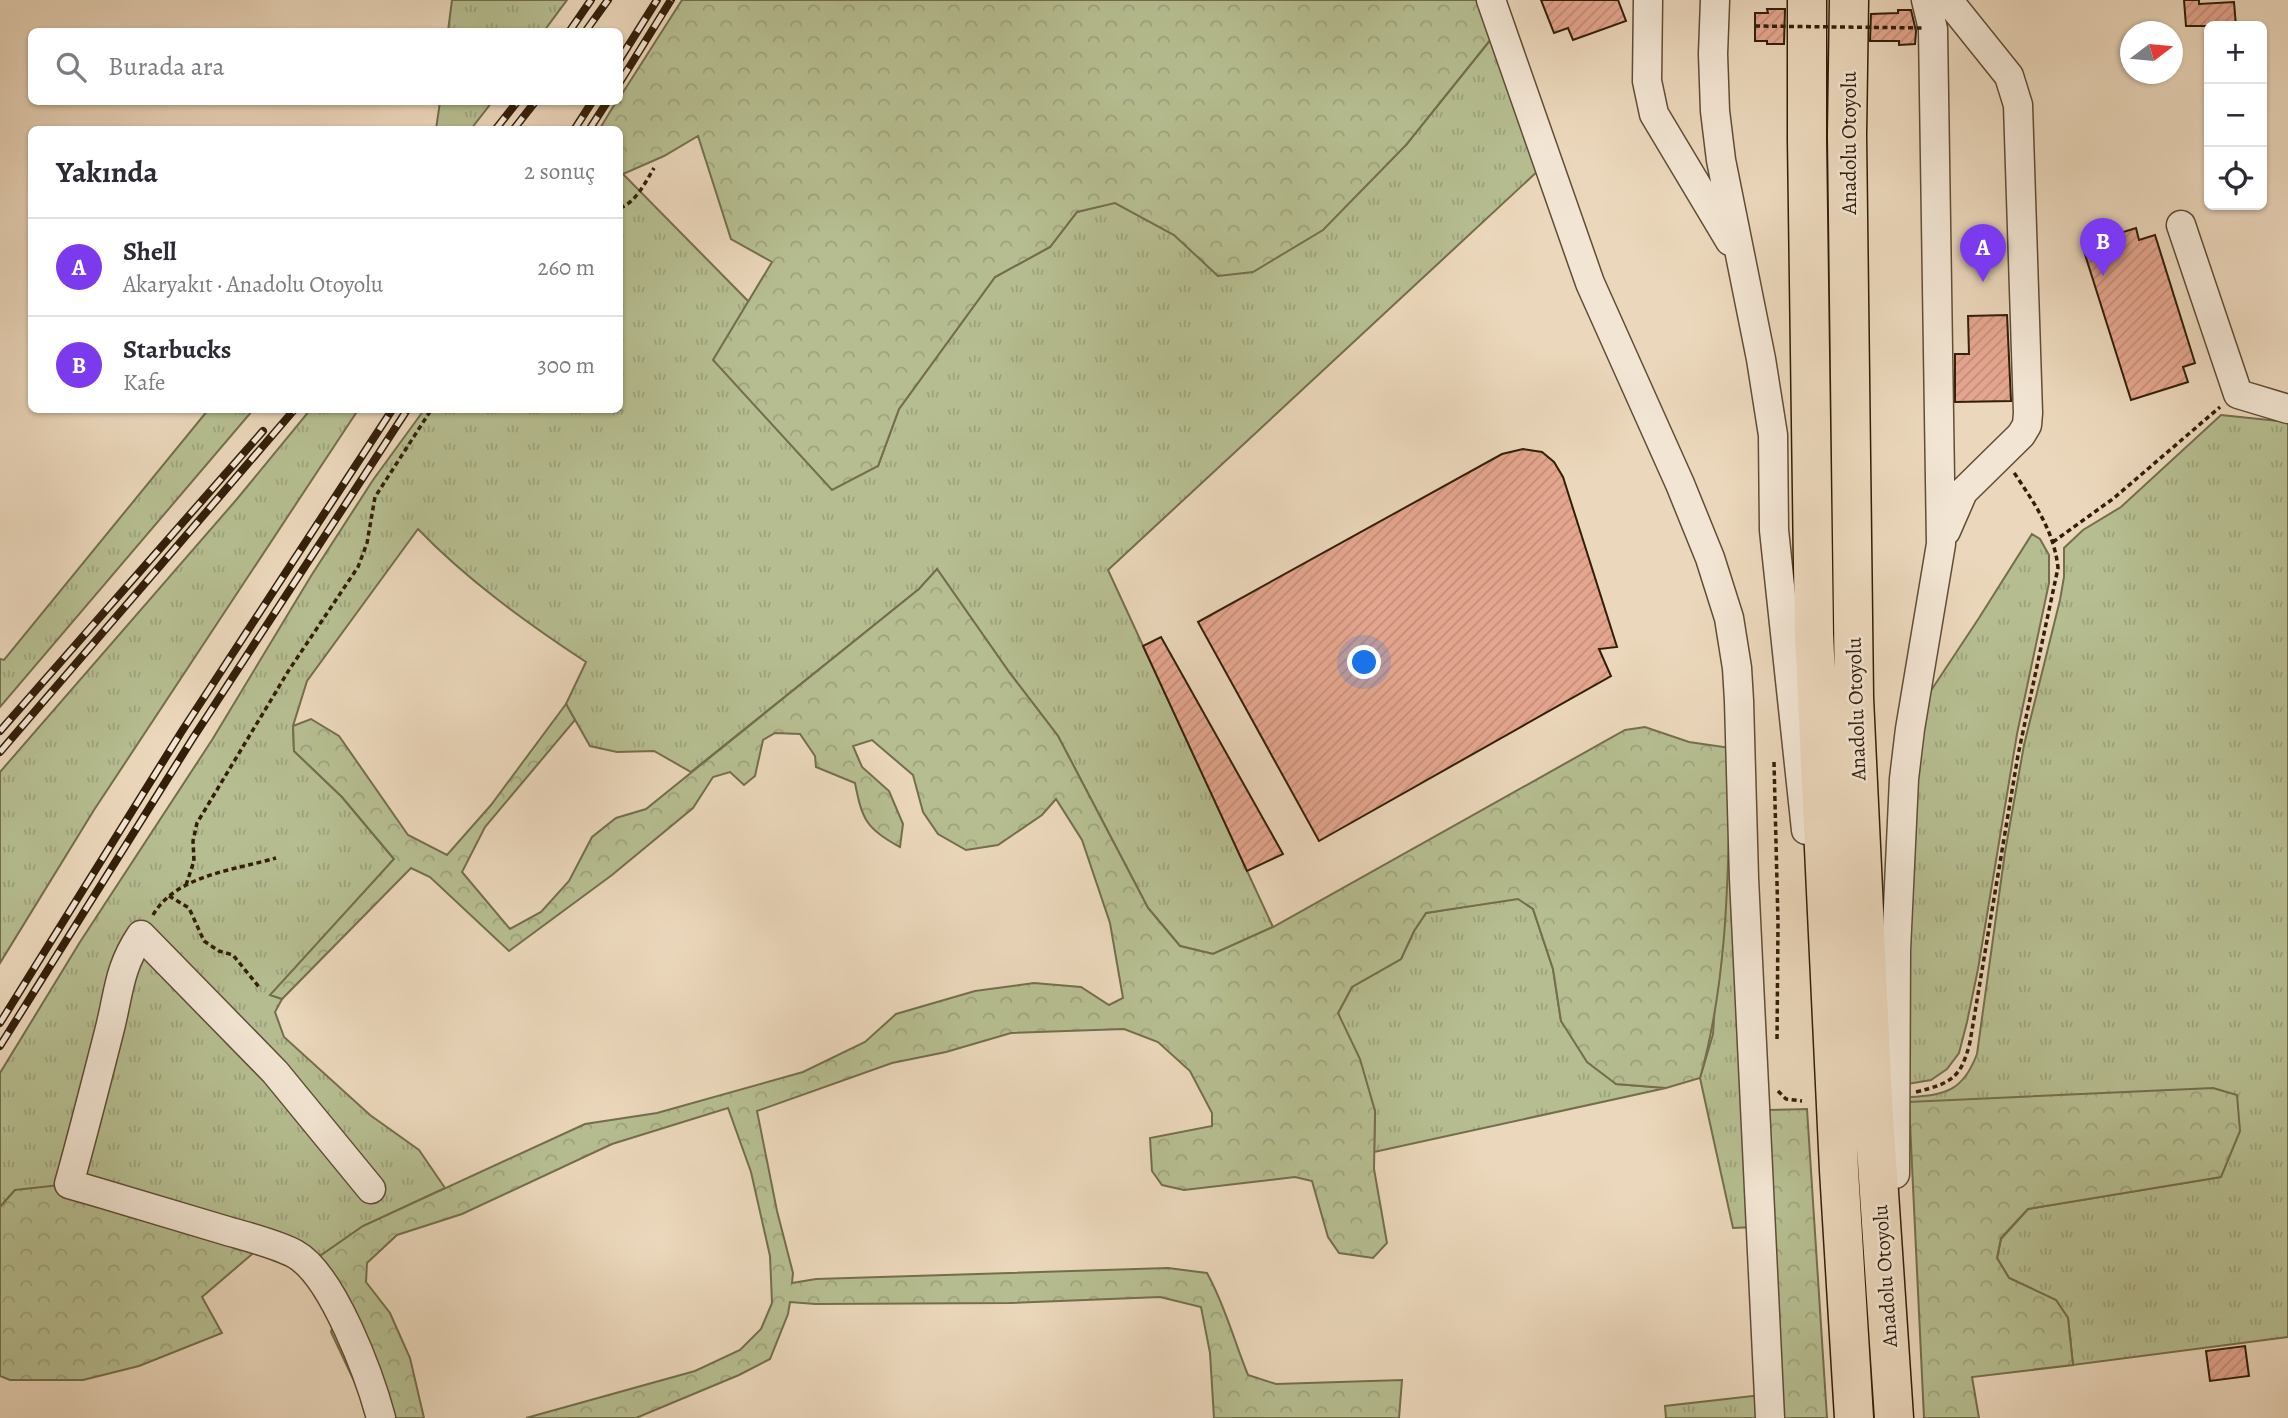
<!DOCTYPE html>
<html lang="tr">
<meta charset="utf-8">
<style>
:root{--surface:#fff;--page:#f2f2f3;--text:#2b2b33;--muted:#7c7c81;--line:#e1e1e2;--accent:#7c3aed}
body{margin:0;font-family:Alegreya,serif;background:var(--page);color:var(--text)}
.controls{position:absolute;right:21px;top:21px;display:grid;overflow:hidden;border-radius:10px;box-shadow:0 2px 5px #0004}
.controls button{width:63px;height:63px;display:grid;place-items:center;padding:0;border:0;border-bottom:2px solid var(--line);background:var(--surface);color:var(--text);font:35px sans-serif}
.compass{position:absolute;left:2120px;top:21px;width:63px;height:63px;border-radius:50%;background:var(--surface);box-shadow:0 2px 5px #0004;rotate:74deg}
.you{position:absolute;left:1365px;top:663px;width:24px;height:24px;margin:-18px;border:5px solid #fff;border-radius:50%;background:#1a73e8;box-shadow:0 0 0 10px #1a73e833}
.badge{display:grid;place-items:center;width:46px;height:46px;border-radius:50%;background:var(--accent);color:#fff;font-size:23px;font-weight:700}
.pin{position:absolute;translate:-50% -58px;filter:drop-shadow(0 2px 4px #0008)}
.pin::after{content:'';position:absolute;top:37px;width:24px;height:21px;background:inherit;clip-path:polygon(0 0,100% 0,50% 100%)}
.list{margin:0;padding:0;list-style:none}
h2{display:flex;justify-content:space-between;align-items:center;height:91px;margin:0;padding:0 28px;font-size:30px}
h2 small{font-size:23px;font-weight:400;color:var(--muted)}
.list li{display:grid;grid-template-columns:46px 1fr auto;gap:21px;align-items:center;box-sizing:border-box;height:98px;padding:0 28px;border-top:2px solid var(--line)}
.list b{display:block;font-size:26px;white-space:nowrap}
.list p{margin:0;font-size:23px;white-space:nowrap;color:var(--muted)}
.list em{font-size:23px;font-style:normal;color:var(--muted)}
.icon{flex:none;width:38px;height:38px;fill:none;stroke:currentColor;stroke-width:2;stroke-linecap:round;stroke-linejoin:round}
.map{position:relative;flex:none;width:2288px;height:1418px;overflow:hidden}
.search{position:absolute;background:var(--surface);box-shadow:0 2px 5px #0004;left:28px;top:28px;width:595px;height:77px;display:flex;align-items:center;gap:18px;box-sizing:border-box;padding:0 24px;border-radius:10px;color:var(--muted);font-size:26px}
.panel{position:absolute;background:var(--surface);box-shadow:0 2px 5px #0004;left:28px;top:126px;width:595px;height:287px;border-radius:10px}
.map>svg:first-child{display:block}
</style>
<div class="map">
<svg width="2288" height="1418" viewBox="0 0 2288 1418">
<defs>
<pattern id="grass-tufts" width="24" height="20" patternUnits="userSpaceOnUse" patternTransform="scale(1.75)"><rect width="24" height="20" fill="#b6be91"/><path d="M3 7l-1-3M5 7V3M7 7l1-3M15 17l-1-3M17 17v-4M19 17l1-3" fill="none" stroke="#9da37c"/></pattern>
<pattern id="forest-crowns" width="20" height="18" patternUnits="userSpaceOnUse" patternTransform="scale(1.75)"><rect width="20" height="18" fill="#b6be91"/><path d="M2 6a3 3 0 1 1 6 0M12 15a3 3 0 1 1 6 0" fill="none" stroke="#9da37c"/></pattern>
<pattern id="building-hatch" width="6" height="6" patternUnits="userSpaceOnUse" patternTransform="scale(1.75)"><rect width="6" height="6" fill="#e5a68f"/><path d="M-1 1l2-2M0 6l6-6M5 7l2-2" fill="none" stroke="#c58e7a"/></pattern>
</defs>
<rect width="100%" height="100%" fill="#ebd7bb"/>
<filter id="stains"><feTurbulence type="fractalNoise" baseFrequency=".00286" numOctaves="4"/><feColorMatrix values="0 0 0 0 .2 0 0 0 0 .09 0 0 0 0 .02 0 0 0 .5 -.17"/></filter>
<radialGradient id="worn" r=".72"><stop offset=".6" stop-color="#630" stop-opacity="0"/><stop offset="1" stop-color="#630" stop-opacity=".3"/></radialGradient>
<path fill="url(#grass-tufts)" stroke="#746e4d" stroke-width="2" d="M452 0H567L544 31H448Z
M1491 39 1540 169 1108 570 1273 927 1213 954 1180 946 1148 908 1058 736 1009 672 937 569 919 589 691 772 654 751 617 752 590 746 566 704 586 662C527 623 467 580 418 529L307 681 293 726 294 751 342 797 394 859 271 995 282 999 275 1012 284 1037 370 1115 419 1150 445 1188 363 1226 307 1265 15 1190 0 1207V1073L80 942 212 740 311 576 373 480 424 410H620V171L749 302 714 361 878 466 899 409 995 277 1050 247 1077 212 1115 202 1175 235 1218 276 1406 145Z
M440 102H492L471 129H436Z
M208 410H253L0 707V659L4 660Z
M310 410H358L94 810 0 963V772L237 499Z
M2221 415 2288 422V1337L2073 1365 2068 1318 2056 1300 2009 1278 1997 1258 2001 1239 2028 1209 2220 1177 1909 1102V1097C1946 1095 1963 1091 1977 1054L2005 852 2024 745 2060 600 2064 577V548L2083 530 2121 507Z
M2032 534 2040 539 2049 555V583L2017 734 1978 969 1967 1022 1959 1053 1947 1069 1931 1080 1907 1084 1909 815 1928 695 1979 618Z
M1731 748 1754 1227 1733 1228 1700 1078 1713 1034Z
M1518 898 1533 909 1553 969 1561 1021 1616 1084 1666 1088 1374 1152 1375 1111 1338 1013 1352 987 1401 959 1414 931 1426 913Z
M1761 1395 1763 1418H1666L1665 1406Z"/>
<path fill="url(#forest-crowns)" stroke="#746e4d" stroke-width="2" d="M682 0H1477L1491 39 1406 145 1323 230 1253 272 1218 276 1174 235 1115 203 1077 212 1050 247 995 277 899 409 878 466 832 490 713 360 772 262 731 239 698 136 664 156 623 174 620 171V130H599L616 102H620V97Z
M937 569 1009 672 1058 736 1148 908 1180 946 1213 954 1273 927 1625 730 1645 727 1689 742 1731 748C1728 858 1730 972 1700 1078L1666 1088 1616 1084 1587 1062 1561 1021 1553 969 1533 909 1518 899 1426 913 1414 931 1401 959 1352 987 1338 1013 1360 1059 1375 1111 1374 1169 1387 1243 1373 1258 1339 1253 1328 1237 1312 1181 1295 1177 1184 1190 1162 1185 1152 1171 1150 1138 1212 1126V1113L1190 1071 1158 1042 1124 1029 1011 1033 946 1052 892 1063 757 1111 777 1211 793 1273 792 1283 816 1279 1168 1268 1207 1273C1225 1305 1234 1341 1248 1375L1276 1384 1402 1380 1399 1418H1214L1210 1353 1201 1307 1160 1297 1009 1303 815 1304 790 1302 788 1314 770 1359 739 1375 636 1418H526L695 1371 740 1350 761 1329 772 1303 770 1256 751 1172 728 1108 612 1144 462 1214 397 1235 367 1263 366 1282 390 1313 410 1358 424 1418H368L363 1400 331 1332 338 1311 307 1265 363 1226 585 1124 657 1113 803 1072 865 1042 896 1014 975 991 1034 983 1081 987 1109 1005 1123 998 1110 923 1082 840 1056 799 1042 815 998 845 966 850 938 834 923 812 913 775 872 740 853 746 862 767 889 791 903 824 900 847C866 829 862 819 855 783L816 767 815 756 800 734 775 733 763 740 755 776 744 785 730 772 713 777 693 808 612 875 509 951 430 877 411 868 282 999 270 995 394 859 342 797 294 751 293 726 311 719 339 736 408 835 447 855 491 805 566 704 575 720 485 827 462 872 510 929 541 912 569 881 592 837 616 818 646 809 919 589Z
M2213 1088 2237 1095 2240 1131 2221 1177 2028 1209 2001 1238 1997 1258 2009 1278 2056 1300 2068 1318 2073 1365 1972 1377 1979 1418H1924L1909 1102Z
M1807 1109 1827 1418H1780L1764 1110Z
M69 1184 265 1243 202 1297 222 1333 139 1366 83 1380H10L0 1376V1207L15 1190Z"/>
<path fill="url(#building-hatch)" stroke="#331f09" stroke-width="2" d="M1541 0H1618L1626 21 1573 40 1568 28 1554 33Z
M2184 0H2199V4L2234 2 2236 26H2186Z
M1767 9H1785L1784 44H1767V41H1755V13H1768Z
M1898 10H1911L1916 31 1915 44 1899 45V41H1870L1871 14 1898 13Z
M2136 228 2139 240 2155 235 2195 363 2183 367 2188 382 2131 400 2082 245Z
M2007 315 2011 401 1955 402V354H1969L1968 316Z
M1523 449 1542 452 1554 462 1563 477 1617 647 1599 649 1611 676 1319 841 1198 622 1502 454Z
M1161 637 1283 854 1247 871 1143 646Z
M2245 1346 2249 1376 2210 1381 2206 1351Z"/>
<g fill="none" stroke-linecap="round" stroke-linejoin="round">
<defs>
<path id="minor" d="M1491 0 1590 283 1680 484 1710 558 1729 618 1737 668 1739 701 1744 878 1770 1418
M1648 0 1647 81 1654 114 1730 241
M1715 0 1713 54 1715 111 1721 160 1761 359 1773 435 1774 530 1806 830
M2181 225 2238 394 2288 409
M1946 531 1963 492 2021 435 2027 425 2028 413 2018 105 2009 76 1948 0
M1895 1174 1896 950 1904 779 1910 729 1941 544 1933 29 1926 0
M371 1189 275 1072 141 935C118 969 119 994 109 1032 96 1083 83 1134 69 1184 121 1199 173 1215 224 1230 244 1236 277 1244 295 1254 333 1275 370 1377 381 1418"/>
<path id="highway" d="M1807 0V140L1814 634 1839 1170 1854 1418
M1849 0 1847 135 1854 698 1873 1102 1894 1418"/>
</defs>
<use href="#minor" stroke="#614d36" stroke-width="31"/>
<use href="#highway" stroke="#331f09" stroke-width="41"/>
<path stroke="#331f09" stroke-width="3.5" stroke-dasharray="5 3.5" stroke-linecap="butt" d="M620 208C636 202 645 183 654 168
M2053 542 2114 498 2220 407
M1774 762 1778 923 1777 1041
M186 885 194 861 193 841 197 823 289 670 358 567 367 543 375 497 431 410
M169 896 189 908 204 941 219 951 233 955 259 987
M153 915C176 875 235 870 276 858
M1778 1091 1786 1099 1802 1101
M1916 1092C1952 1083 1961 1078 1970 1042L2018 755 2058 568C2054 530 2034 503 2013 471"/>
<use href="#minor" stroke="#f2e5d3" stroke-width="28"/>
<use href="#highway" stroke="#ebd7bb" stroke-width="38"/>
<defs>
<path id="rail" d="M569 32 591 0
M585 32 608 0
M620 59 657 0
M620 82 671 0
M495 130 517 102
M513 130 535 102
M574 130 592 102
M589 130 607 102
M0 731 263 431
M0 752 294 410
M0 1023 182 731 392 410
M0 1046 193 738 407 410"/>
</defs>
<use href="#rail" stroke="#331f09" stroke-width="8"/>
<use href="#rail" stroke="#f2e5d3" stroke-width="5" stroke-dasharray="16" stroke-linecap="butt"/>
<path stroke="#331f09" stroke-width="3.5" stroke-dasharray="5 3.5" stroke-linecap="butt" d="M1755 26 1924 28"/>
</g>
<g text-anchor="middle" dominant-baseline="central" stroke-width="5" stroke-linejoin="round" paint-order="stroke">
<g font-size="21" fill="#331f09" stroke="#f2e5d3">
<text transform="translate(1849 143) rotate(-90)">Anadolu Otoyolu</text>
<text transform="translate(1856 709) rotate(-92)">Anadolu Otoyolu</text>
<text transform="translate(1885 1276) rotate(-94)">Anadolu Otoyolu</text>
</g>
</g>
<rect width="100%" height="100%" filter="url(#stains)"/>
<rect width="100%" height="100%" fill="url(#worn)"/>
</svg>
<div class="controls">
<button>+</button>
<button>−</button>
<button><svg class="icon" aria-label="locate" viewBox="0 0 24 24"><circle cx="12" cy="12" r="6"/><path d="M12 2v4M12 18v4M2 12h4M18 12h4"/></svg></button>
</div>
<svg class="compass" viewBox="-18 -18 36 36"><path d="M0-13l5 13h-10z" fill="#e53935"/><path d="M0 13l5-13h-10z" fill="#7c7c81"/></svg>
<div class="you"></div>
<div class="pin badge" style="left:1983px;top:282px">A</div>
<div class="pin badge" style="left:2103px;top:276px">B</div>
<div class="search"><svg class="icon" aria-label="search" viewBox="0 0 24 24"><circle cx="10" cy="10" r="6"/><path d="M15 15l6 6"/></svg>Burada ara</div>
<section class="panel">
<h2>Yakında<small>2 sonuç</small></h2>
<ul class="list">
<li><span class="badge">A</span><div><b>Shell</b><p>Akaryakıt · Anadolu Otoyolu</p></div><em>260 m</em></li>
<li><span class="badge">B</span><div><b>Starbucks</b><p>Kafe</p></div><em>300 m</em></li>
</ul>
</section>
</div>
